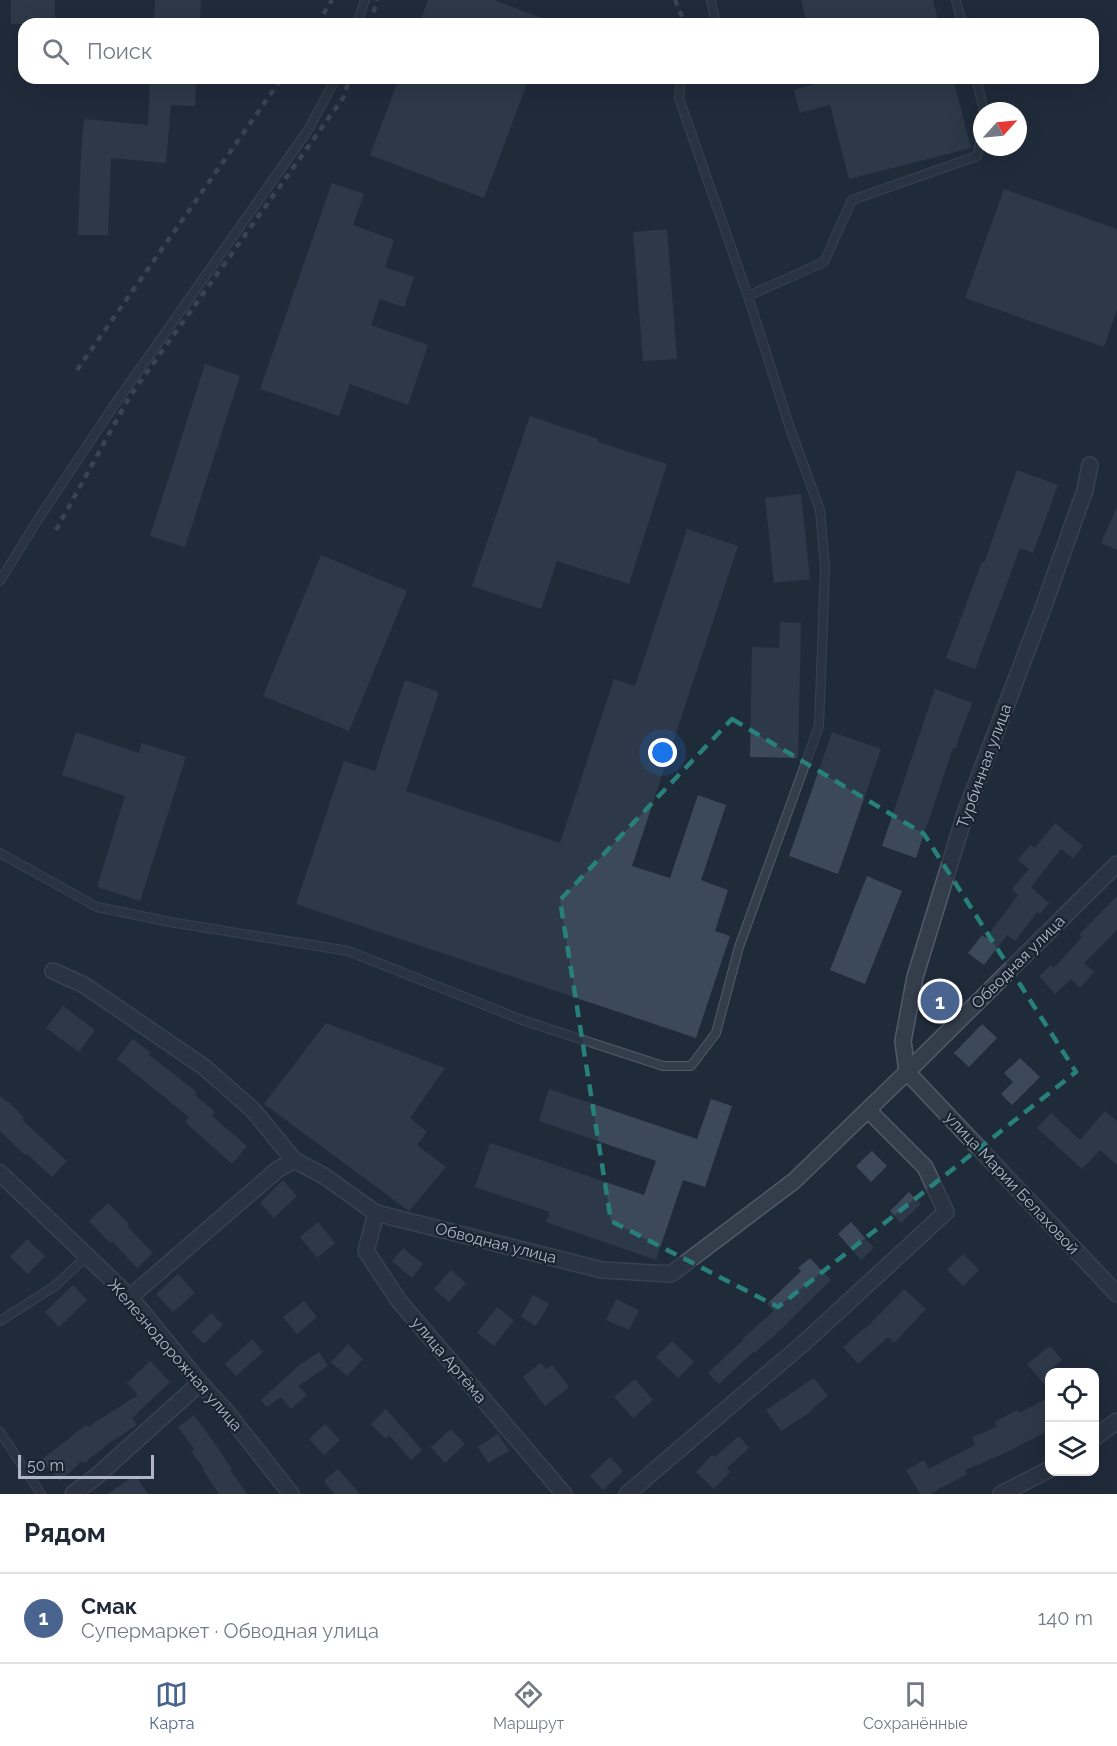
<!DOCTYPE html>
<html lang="ru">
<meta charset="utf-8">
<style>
:root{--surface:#fff;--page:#f2f2f3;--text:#1f2937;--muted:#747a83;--line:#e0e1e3;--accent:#4a6490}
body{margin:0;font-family:Raleway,sans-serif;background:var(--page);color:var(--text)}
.controls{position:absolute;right:18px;bottom:18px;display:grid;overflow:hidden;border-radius:12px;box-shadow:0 6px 24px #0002}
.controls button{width:54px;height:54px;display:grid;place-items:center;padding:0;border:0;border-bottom:2px solid var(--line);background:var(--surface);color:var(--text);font:30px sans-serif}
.compass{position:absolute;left:973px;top:102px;width:54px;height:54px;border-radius:50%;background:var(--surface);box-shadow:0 6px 24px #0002;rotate:63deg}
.scale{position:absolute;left:18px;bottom:15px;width:136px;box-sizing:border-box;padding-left:6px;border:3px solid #afb7c7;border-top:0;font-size:16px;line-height:21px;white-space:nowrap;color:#afb7c7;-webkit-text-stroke:4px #19222f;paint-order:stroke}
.you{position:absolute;left:663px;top:753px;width:21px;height:21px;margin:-15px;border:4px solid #fff;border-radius:50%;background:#1a73e8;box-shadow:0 0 0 9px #1a73e833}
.badge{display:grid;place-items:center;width:39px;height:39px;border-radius:50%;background:var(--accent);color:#fff;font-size:20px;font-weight:700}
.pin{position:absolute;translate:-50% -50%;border:3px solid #fff;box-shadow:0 2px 6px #0006}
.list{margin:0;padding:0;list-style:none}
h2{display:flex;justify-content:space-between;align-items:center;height:78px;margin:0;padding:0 24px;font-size:26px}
h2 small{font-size:20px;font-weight:400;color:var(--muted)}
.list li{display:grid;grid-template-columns:39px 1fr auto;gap:18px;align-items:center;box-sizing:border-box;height:90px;padding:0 24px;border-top:2px solid var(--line)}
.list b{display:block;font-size:22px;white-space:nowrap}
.list p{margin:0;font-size:20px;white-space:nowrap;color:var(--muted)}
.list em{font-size:20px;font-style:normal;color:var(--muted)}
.icon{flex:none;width:33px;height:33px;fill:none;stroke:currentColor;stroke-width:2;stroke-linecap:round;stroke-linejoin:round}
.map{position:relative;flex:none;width:1117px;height:1494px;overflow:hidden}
.search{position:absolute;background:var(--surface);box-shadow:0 6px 24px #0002;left:18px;right:18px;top:18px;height:66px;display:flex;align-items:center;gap:15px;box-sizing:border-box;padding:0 21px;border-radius:18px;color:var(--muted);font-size:22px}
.sheet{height:168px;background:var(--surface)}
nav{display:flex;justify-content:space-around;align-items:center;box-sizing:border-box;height:84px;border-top:2px solid var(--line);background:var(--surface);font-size:16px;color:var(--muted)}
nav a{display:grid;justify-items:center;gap:3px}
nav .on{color:var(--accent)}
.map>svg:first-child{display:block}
</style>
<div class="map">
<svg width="1117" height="1494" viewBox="0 0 1117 1494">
<rect width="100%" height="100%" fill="#202b3a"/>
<path fill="#3c495a" d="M11 0H55V24H11Z
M155 0H201L200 24H154Z
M428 0H494L554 23V24H419Z
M801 0H933L939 24H807Z
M150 78H196L195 106 171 105 166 163 111 158 108 235H78L81 154 84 119 148 125Z
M399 78H529L484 198 370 155Z
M821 78H953L971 148 849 179 830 105 800 113 794 90 822 82Z
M332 183 364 194 353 225 394 240 385 267 414 277 404 307 380 299 371 325 428 345 408 405 350 384 339 416 260 389Z
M1004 189 1117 229V309L1104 347 965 298Z
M667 229 677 359 643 361 633 232Z
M205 364 240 376 185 547 150 536Z
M530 416 598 439V442L667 464 629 584 557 561 541 609 472 586Z
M1017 470 1058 485 1033 553 1020 548 975 669 946 658 982 562 984 563Z
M801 494 810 579 774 583 765 498Z
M1117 507V550L1101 543Z
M687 529 738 546 632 866 670 878 698 795 726 805 701 880 728 890 715 931 730 936 696 1038 296 904 344 761 375 771 405 680 439 692 406 791 560 843 614 679 635 686Z
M321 555 407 591 349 731 263 696Z
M780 622 801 623 798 758 750 757 752 647 779 648Z
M935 689 972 703 955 749 953 748 916 858 882 846Z
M76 732 139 753 142 743 186 757 140 901 97 887 125 796 62 775Z
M832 732 881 749 838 874 789 856Z
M1055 823 1083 846 1073 858 1061 849 1031 887 1049 903 1040 914 1037 912 1015 941 1007 935 984 965 968 953 982 935 986 938 1018 895 1012 889 1029 869 1018 860 1030 845 1035 848Z
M867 876 902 891 865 984 830 970Z
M1117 896V930L1084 963 1094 972 1080 988 1071 979 1055 994 1039 976 1051 965 1054 968 1082 937 1079 935Z
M940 984 956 999 940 1016 924 1002Z
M63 1006 95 1030 79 1052 46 1028Z
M326 1023 445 1068 410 1118 427 1132 417 1145 446 1167 409 1211 264 1104Z
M982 1024 997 1038 969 1067 954 1053Z
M133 1039 151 1053 149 1055 197 1092 195 1095 215 1112 212 1116 247 1146 232 1164 185 1122 189 1117 117 1059Z
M1020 1058 1040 1077 1012 1105 1001 1094 1013 1082 1004 1073Z
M549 1089 697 1139 711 1099 732 1106 705 1187 683 1180 656 1260 546 1222 550 1212 475 1187 490 1143 644 1195 656 1161 539 1121Z
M0 1096 7 1102 8 1101 24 1118 22 1120 67 1161 52 1177 27 1154 25 1155 0 1131Z
M1105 1111 1117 1121V1165L1100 1150 1082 1169 1037 1128 1051 1113 1080 1140Z
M872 1151 887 1166 871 1182 856 1166Z
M283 1180 297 1196 274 1218 260 1203Z
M909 1192 921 1204 901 1223 890 1211Z
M108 1203 129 1224 127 1226 153 1253 137 1268 112 1241 110 1243 89 1221Z
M318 1222 335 1243 317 1258 300 1237Z
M851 1222 874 1248 861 1260 838 1234Z
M27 1239 45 1256 28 1274 10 1257Z
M403 1248 423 1264 412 1278 392 1261Z
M963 1254 979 1270 963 1286 947 1270Z
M810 1258 831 1280 774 1336 754 1353 753 1352 719 1384 708 1373 743 1340 742 1339 774 1311 767 1304 801 1271 798 1268Z
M451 1270 466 1283 449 1302 434 1289Z
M178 1274 195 1293 173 1312 156 1294Z
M73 1285 87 1300 59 1327 45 1312Z
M904 1289 926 1309 894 1343 888 1337 858 1364 843 1347 864 1328 865 1329Z
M533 1295 549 1304 536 1326 521 1317Z
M616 1299 639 1310 629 1330 606 1320Z
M304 1301 317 1317 297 1334 283 1317Z
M497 1307 514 1320 494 1346 477 1333Z
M211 1313 223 1325 204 1344 192 1332Z
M252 1339 263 1352 236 1376 225 1364Z
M672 1341 694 1362 678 1378 656 1357Z
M348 1344 363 1359 347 1376 331 1362Z
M1050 1346 1062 1360 1050 1370V1391L1027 1364Z
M319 1352 328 1366 298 1386 307 1395 291 1409 281 1397 266 1407 261 1400 298 1366Z
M150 1361 170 1382 132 1418 137 1425 103 1447 104 1448 84 1463 82 1461 60 1481 41 1460 86 1425 88 1427 138 1395 127 1383Z
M540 1363 546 1369 552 1365 569 1387 545 1406 523 1377Z
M814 1378 828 1396 811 1410 812 1411 781 1431 766 1410Z
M635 1379 653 1400 633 1418 614 1397Z
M1050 1397V1430L999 1456 965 1470 967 1474 930 1494H920L906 1470 924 1460 929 1469 975 1445 972 1437 997 1427 995 1422 1017 1410 1019 1413Z
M386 1409 422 1450 411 1460 389 1435 386 1439 371 1424Z
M194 1415 218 1448 232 1469 230 1470 247 1494H219L203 1470 204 1469 191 1451 194 1449 178 1427Z
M325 1424 340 1440 324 1455 309 1439Z
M451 1429 465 1444 445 1463 431 1447Z
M498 1434 509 1451 488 1463 478 1447Z
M739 1436 749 1448 727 1468 730 1472 714 1489 696 1472 712 1455 715 1457Z
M610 1457 623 1471 603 1490 590 1476Z
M338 1469 360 1494H334L324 1481Z
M135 1475 148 1494H108Z"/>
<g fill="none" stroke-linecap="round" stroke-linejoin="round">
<defs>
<path id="service" d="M711 0 716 24
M956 0 962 24
M357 24 365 0
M976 78 984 111
M748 296 824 262 852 200 977 156 982 135
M0 581 37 521 113 407 308 130 336 78
M0 853 97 907 170 922 348 951 525 1021 663 1066H691L716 1033 739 947 819 726 825 568 820 510 790 428 748 296 679 98 681 81 686 78
M0 1321 55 1286 87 1256
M0 1432 41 1494"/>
<path id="minor" d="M53 971 84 985 204 1067 253 1110 294 1160
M907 1072 903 1041 915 977 966 811 1042 611 1085 490 1090 465
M907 1072 1117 1294
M0 1173 130 1297 200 1383 225 1410 291 1494
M376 1213 366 1251 399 1301 564 1494
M130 1297 277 1170 294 1160 324 1176 376 1213 602 1270 671 1274 794 1181 907 1072 1117 864
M1094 1438 1117 1421
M73 1494 98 1475 200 1383
M627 1494 805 1342 946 1212 925 1167 868 1110
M1001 1494 1050 1469"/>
</defs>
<use href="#service" stroke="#525a68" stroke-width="10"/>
<use href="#minor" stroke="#525a68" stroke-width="18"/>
<use href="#service" stroke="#343d4a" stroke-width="8"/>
<use href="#minor" stroke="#343d4a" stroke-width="15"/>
<path stroke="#566172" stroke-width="4.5" stroke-dasharray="6 6" stroke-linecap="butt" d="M675 0 685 24
M317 24 332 0
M370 24 377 0
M77 370 282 78
M56 530 130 396 343 98 350 78"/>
</g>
<path d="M0 0H1117V1494H0ZM732 719 924 834 1076 1072 778 1307 611 1221 560 900Z" fill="#202b3a" fill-opacity=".55" fill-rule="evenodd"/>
<path fill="none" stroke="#27807b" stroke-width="4.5" stroke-dasharray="12 8" stroke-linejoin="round" d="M732 719 924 834 1076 1072 778 1307 611 1221 560 900Z"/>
<g text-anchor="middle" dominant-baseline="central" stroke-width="4.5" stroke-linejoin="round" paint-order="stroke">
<g font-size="16" fill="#afb7c7" stroke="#19222f">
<text transform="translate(984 766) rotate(-70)">Турбинная улица</text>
<text transform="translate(1018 962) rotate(-45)">Обводная улица</text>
<text transform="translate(1012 1183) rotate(47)">улица Марии Белаховой</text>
<text transform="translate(496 1243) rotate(14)">Обводная улица</text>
<text transform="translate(175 1355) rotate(49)">Железнодорожная улица</text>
<text transform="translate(449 1360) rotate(50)">улица Артёма</text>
</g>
</g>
</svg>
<div class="controls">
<button><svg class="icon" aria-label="locate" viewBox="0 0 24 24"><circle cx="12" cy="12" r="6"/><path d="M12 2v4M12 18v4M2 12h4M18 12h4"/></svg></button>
<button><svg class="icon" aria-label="layers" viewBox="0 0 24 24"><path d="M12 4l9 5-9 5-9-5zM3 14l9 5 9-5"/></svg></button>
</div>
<svg class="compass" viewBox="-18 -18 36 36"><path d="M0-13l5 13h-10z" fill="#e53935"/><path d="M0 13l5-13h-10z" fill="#747a83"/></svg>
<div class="scale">50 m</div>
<div class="you"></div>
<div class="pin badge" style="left:940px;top:1001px">1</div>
<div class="search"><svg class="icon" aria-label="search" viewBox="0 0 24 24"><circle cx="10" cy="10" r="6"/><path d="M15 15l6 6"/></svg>Поиск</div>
</div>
<section class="sheet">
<h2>Рядом<small></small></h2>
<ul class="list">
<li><span class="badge">1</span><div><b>Смак</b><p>Супермаркет · Обводная улица</p></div><em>140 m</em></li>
</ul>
</section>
<nav>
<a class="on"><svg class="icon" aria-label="map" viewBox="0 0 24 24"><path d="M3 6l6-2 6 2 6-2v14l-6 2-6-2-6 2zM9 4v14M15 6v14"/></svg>Карта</a>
<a><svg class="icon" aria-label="directions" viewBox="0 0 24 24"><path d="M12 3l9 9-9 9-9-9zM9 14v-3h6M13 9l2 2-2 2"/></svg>Маршрут</a>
<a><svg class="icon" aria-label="saved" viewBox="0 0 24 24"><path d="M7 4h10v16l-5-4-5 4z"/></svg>Сохранённые</a>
</nav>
